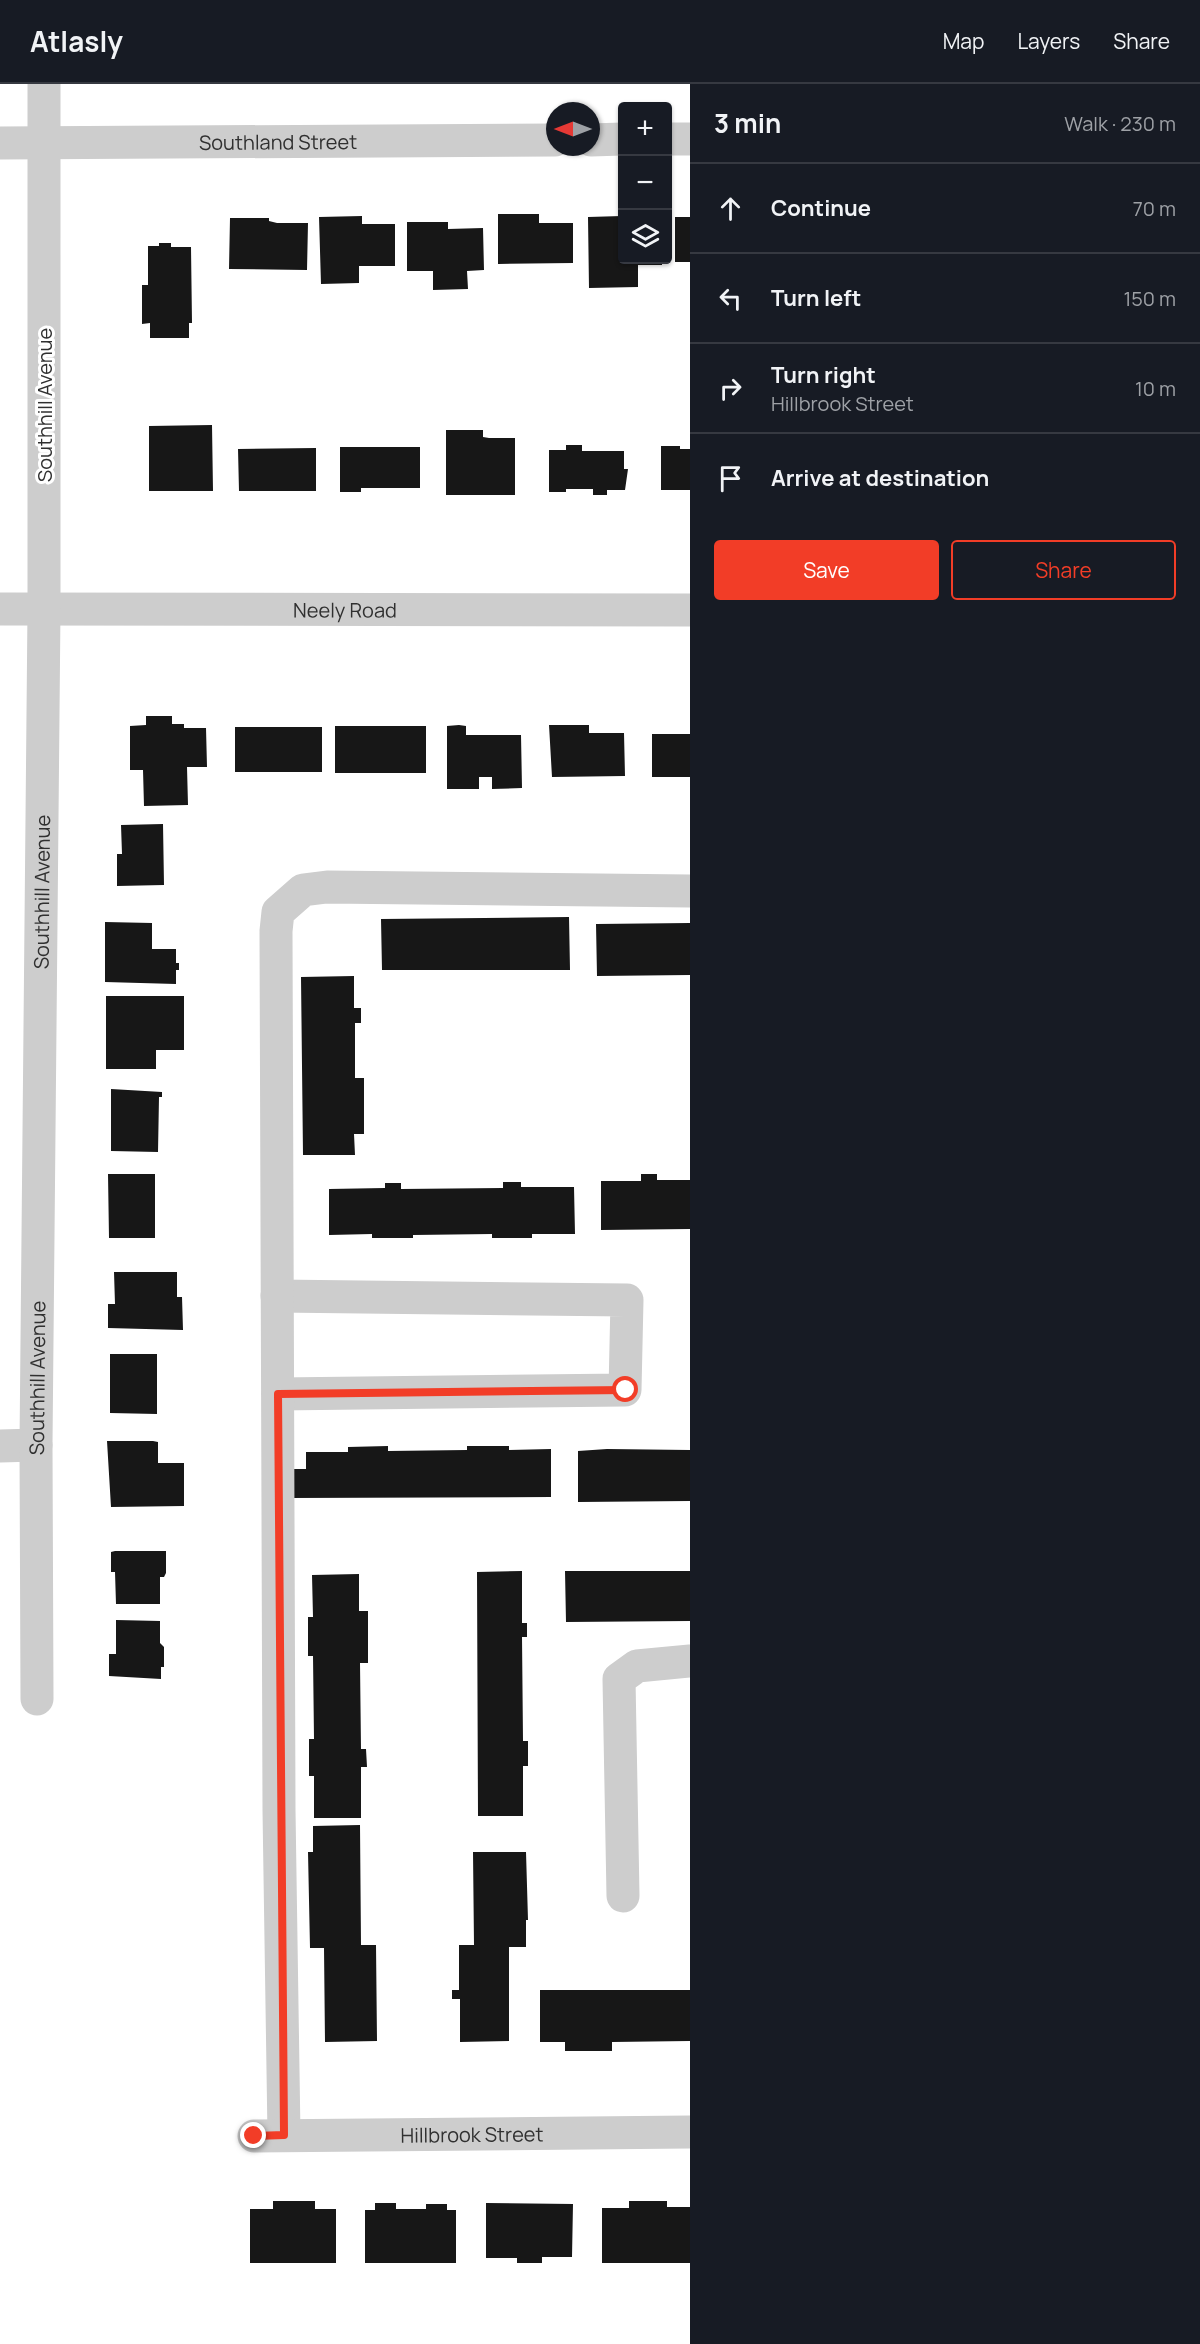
<!DOCTYPE html>
<meta charset="utf-8">
<style>
:root{--surface:#171b24;--page:#20242c;--text:#f1f3f6;--muted:#9ea1a6;--line:#363941;--accent:#f23d27}
body{margin:0;font-family:Manrope,sans-serif;background:var(--page);color:var(--text)}
.controls{position:absolute;right:18px;top:18px;display:grid;overflow:hidden;border-radius:6px;box-shadow:0 2px 4px #0004}
.controls button{width:54px;height:54px;display:grid;place-items:center;padding:0;border:0;border-bottom:2px solid var(--line);background:var(--surface);color:var(--text);font:30px sans-serif}
.compass{position:absolute;left:546px;top:18px;width:54px;height:54px;border-radius:50%;background:var(--surface);box-shadow:0 2px 4px #0004;rotate:270deg}
.stop{position:absolute;width:18px;height:18px;margin:-14px;border:4px solid #f23d27;border-radius:50%;background:#fff}
.stop.end{background:#f23d27;border-color:#fff;box-shadow:0 2px 6px #0008}
.list{margin:0;padding:0;list-style:none}
h2{display:flex;justify-content:space-between;align-items:center;height:78px;margin:0;padding:0 24px;font-size:26px}
h2 small{font-size:20px;font-weight:400;color:var(--muted)}
.list li{display:grid;grid-template-columns:39px 1fr auto;gap:18px;align-items:center;box-sizing:border-box;height:90px;padding:0 24px;border-top:2px solid var(--line)}
.list b{display:block;font-size:22px;white-space:nowrap}
.list p{margin:0;font-size:20px;white-space:nowrap;color:var(--muted)}
.list em{font-size:20px;font-style:normal;color:var(--muted)}
.actions{display:flex;gap:12px;padding:18px 24px}
.actions a{flex:1;padding:14px 0;border:2px solid var(--accent);border-radius:6px;text-align:center;font-size:21px;color:var(--accent)}
.actions .main{background:var(--accent);color:#fff}
.icon{flex:none;width:33px;height:33px;fill:none;stroke:currentColor;stroke-width:2;stroke-linecap:round;stroke-linejoin:round}
.map{position:relative;flex:none;width:690px;height:2260px;overflow:hidden}
header{display:flex;align-items:center;gap:36px;box-sizing:border-box;height:84px;padding:0 30px;background:var(--surface);border-bottom:2px solid var(--line)}
header strong{font-size:28px}
nav{display:flex;gap:33px;margin-inline-start:auto;font-size:21px}
main{display:flex}
aside{flex:1;background:var(--surface)}
.map>svg:first-child{display:block}
</style>
<header>
<strong>Atlasly</strong>
<nav><a>Map</a><a>Layers</a><a>Share</a></nav>
</header>
<main>
<div class="map">
<svg width="690" height="2260" viewBox="0 0 690 2260">
<rect width="100%" height="100%" fill="#fff"/>
<path fill="#171717" d="M498 130H539V139H573V179L498 180Z
M362 132V140H395V182H359V199L321 200 319 133Z
M622 132V176H662V181H638V203L589 204 588 133Z
M675 133H690V178H675Z
M230 134H269V137L277 139H308L307 186 229 185Z
M407 138H448V145L483 144 484 186 467 187 468 205 433 206V187H407Z
M159 159H171V163H191L192 239H189V254H150V239L142 240V201H148V162H159Z
M212 341 213 407H149V342Z
M446 346H483V353L489 354H515V411H446Z
M566 361H582V367H624V385H628L625 406H607V411H593V405H566V408H549V366H566Z
M661 362H680V365H690V406H661Z
M340 363H420V404H361V408H340Z
M316 364V407H239L238 365Z
M146 632H172V640H184V644H206L207 683H187L188 721 144 722 143 686H130V642L146 641Z
M459 641 466 642V651H521L522 704 492 705V693H479V705H447V642Z
M549 641H589V649H624L625 692 552 693Z
M335 642H426V689H335Z
M235 643H322V688H235Z
M652 650H690V693H652Z
M163 740 164 801 117 802V770H122L121 741Z
M569 833 570 886H382L381 835Z
M105 838 152 839V865H176V879H179V886H176V900L105 898Z
M690 839V891L597 892 596 840Z
M354 892V924H361V939H355V994H364V1050H354L355 1071H303L301 893Z
M106 912H184V966H156V985H106Z
M111 1005 162 1008V1013H159L158 1068 111 1067Z
M108 1090H155V1154H109Z
M641 1090H657V1096H690V1145L601 1146V1097H641Z
M503 1098H521V1103H574L575 1150H532V1154H492V1150L413 1151V1154H372V1150L329 1151V1105L385 1104V1099H401V1105L503 1104Z
M114 1188H177V1213H182L183 1246 108 1244V1220H115Z
M110 1270H157V1330L110 1329Z
M107 1357H153L158 1358V1379H184V1422L111 1423Z
M388 1362V1367L467 1366V1362H509V1366L551 1365V1413L287 1414V1385H306V1368H348V1363Z
M607 1365 690 1366V1417L578 1418V1367Z
M115 1467H166V1489L164 1493H160V1520H116L115 1488H111V1468Z
M522 1487V1539H527V1553H522L523 1657H528V1682H523V1732H478L477 1488Z
M565 1487H690V1537L566 1538Z
M359 1490V1527H368V1579H360L361 1665H366L367 1683H361V1734H314V1692H309V1655H314L313 1572H308V1533H313L312 1491Z
M116 1536 160 1537V1559L164 1563V1583H161V1595L109 1592V1570H116Z
M360 1741 361 1861H376L377 1957 325 1958 324 1864H310L308 1768H313V1742Z
M473 1768H526L528 1836H526V1863H509V1957L460 1958V1915H452V1906H459V1861H474Z
M540 1906H690V1957L612 1958V1967H565V1958H540Z
M273 2117H315V2125H336V2179H250V2125H273Z
M629 2117H667V2123H690V2179H602V2124H629Z
M375 2119H396V2125H426V2120H447V2126H456V2179H365V2126H375Z
M486 2119 573 2120 572 2173H542V2179H517V2174H486Z"/>
<g fill="none" stroke-linecap="round" stroke-linejoin="round">
<g stroke="#cdcdcd" stroke-width="33">
<path d="M668 55H690"/>
<path d="M591 56 622 55"/>
<path id="s1" d="M0 59 555 56"/>
<path id="s2" d="M0 525 690 526"/>
<path d="M277 1212 627 1216 625 1306 278 1310"/>
<path d="M0 1362 36 1361"/>
<path id="s3" d="M37 1615 36 1361 44 525V0"/>
<path d="M623 1812 619 1595 637 1582 690 1577"/>
<path d="M284 2051 279 1726 276 847 278 828 303 806 327 803 690 807"/>
<path id="s4" d="M254 2052 690 2048"/>
</g>
</g>
<g fill="none" stroke-linecap="round" stroke-linejoin="round">
<path stroke="#f23d27" stroke-width="8" d="M254 2052 284 2051 278 1310 626 1306"/>
</g>
<g text-anchor="middle" dominant-baseline="central" stroke-width="6" stroke-linejoin="round" paint-order="stroke">
<g font-size="20" fill="#303030" stroke="#fff">
<text stroke="none"><textPath href="#s1" startOffset="278">Southland Street</textPath></text>
<text transform="translate(44 321) rotate(-90)">Southhill Avenue</text>
<text stroke="none"><textPath href="#s2" startOffset="345">Neely Road</textPath></text>
<text stroke="none"><textPath href="#s3" startOffset="807">Southhill Avenue</textPath></text>
<text stroke="none"><textPath href="#s3" startOffset="321">Southhill Avenue</textPath></text>
<text stroke="none"><textPath href="#s4" startOffset="218">Hillbrook Street</textPath></text>
</g>
</g>
</svg>
<div class="controls">
<button>+</button>
<button>−</button>
<button><svg class="icon" aria-label="layers" viewBox="0 0 24 24"><path d="M12 4l9 5-9 5-9-5zM3 14l9 5 9-5"/></svg></button>
</div>
<svg class="compass" viewBox="-18 -18 36 36"><path d="M0-13l5 13h-10z" fill="#e53935"/><path d="M0 13l5-13h-10z" fill="#9ea1a6"/></svg>
<div class="stop" style="left:626px;top:1306px"></div>
<div class="stop end" style="left:254px;top:2052px"></div>
</div>
<aside>
<h2>3 min<small>Walk · 230 m</small></h2>
<ul class="list">
<li><svg class="icon" aria-label="ahead" viewBox="0 0 24 24"><path d="M12 20V5M6 11l6-6 6 6"/></svg><div><b>Continue</b></div><em>70 m</em></li>
<li><svg class="icon" aria-label="left" viewBox="0 0 24 24"><path d="M17 20v-9H6M10 6l-5 5 5 5"/></svg><div><b>Turn left</b></div><em>150 m</em></li>
<li><svg class="icon" aria-label="right" viewBox="0 0 24 24"><path d="M7 20v-9h11M14 6l5 5-5 5"/></svg><div><b>Turn right</b><p>Hillbrook Street</p></div><em>10 m</em></li>
<li><svg class="icon" aria-label="arrive" viewBox="0 0 24 24"><path d="M6 21V4h12l-3 4 3 4H6"/></svg><div><b>Arrive at destination</b></div></li>
</ul>
<div class="actions"><a class="main">Save</a><a>Share</a></div>
</aside>
</main>
